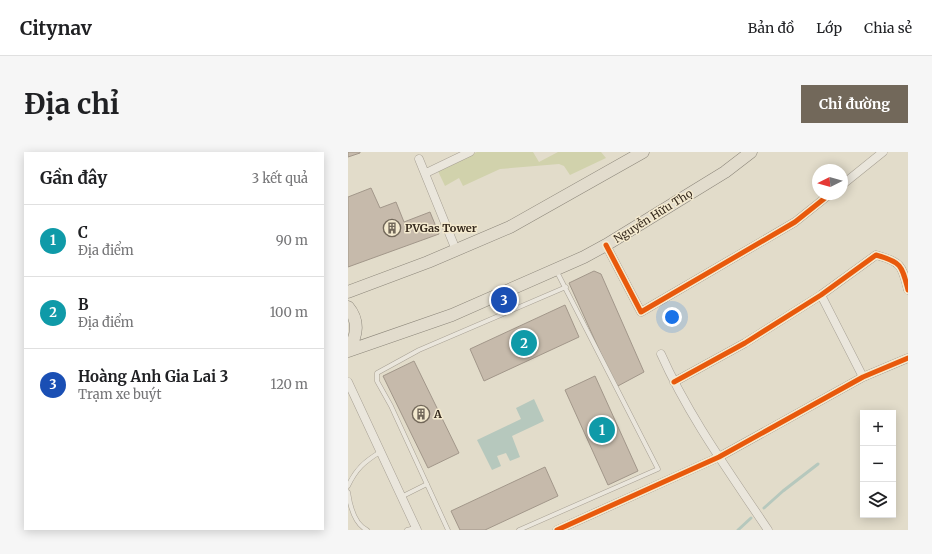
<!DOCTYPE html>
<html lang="vi">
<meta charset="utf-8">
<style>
:root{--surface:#fff;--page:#f6f6f6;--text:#202124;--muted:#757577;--line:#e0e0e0;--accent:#72685a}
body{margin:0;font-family:Merriweather,serif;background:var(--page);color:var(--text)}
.controls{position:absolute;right:12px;bottom:12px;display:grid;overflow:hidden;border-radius:0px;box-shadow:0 2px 10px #0003}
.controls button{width:36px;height:36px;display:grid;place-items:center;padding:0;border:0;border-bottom:1px solid var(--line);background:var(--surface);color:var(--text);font:20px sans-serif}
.compass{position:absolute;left:464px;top:12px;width:36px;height:36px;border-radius:50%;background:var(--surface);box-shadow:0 2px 10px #0003;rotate:265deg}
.you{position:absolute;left:324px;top:165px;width:14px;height:14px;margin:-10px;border:3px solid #fff;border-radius:50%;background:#1a73e8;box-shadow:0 0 0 6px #1a73e833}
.badge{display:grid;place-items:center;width:26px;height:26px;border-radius:50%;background:var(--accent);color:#fff;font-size:13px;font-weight:700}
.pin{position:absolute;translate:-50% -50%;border:2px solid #fff;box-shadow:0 1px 4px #0006}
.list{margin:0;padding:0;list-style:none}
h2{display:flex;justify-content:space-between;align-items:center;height:52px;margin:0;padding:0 16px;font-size:17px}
h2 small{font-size:13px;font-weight:400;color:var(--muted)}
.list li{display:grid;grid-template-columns:26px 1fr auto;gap:12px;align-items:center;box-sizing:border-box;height:72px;padding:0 16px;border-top:1px solid var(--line)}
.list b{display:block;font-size:15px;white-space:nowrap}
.list p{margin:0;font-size:13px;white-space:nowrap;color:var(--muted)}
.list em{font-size:13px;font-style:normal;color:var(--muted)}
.icon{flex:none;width:22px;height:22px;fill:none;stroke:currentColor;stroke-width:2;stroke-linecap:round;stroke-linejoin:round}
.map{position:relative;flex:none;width:560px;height:378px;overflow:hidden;border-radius:0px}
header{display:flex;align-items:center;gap:24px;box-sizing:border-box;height:56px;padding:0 20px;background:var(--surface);border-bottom:1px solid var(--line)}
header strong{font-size:19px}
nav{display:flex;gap:22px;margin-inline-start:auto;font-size:14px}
.intro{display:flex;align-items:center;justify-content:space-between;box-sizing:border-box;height:96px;padding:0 24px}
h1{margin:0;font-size:28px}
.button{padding:10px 18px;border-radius:0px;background:var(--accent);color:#fff;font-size:14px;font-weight:700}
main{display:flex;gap:24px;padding:0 24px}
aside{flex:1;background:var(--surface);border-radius:0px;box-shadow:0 2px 10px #0003}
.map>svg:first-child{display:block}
</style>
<header>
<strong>Citynav</strong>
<nav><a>Bản đồ</a><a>Lớp</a><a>Chia sẻ</a></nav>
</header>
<div class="intro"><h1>Địa chỉ</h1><a class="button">Chỉ đường</a></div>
<main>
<aside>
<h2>Gần đây<small>3 kết quả</small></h2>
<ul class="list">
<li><span class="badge" style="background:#0f9aa8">1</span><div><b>C</b><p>Địa điểm</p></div><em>90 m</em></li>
<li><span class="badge" style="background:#0f9aa8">2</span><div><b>B</b><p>Địa điểm</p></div><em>100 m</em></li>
<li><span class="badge" style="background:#1a4fb4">3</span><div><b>Hoàng Anh Gia Lai 3</b><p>Trạm xe buýt</p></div><em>120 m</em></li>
</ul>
</aside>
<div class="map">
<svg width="560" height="378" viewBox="0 0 560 378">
<rect width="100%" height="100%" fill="#e2dcca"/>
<path fill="#d1d2ac" d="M129 0H185L191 10 210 0H253L258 6 222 23 216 14 211 12 152 17 115 34 111 26 97 34 89 17Z"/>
<path fill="#b6c8bd" d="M186 247 196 269 164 284 172 305 162 309 158 301 149 304 153 314 144 318 129 288 173 267 168 256Z"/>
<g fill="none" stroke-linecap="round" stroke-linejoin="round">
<path stroke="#b6c8bd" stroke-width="3" d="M416 356 435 339 470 312
M390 378 403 366"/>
</g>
<path fill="#c6baab" stroke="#a2978a" d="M0 0H12V1L0 5Z
M23 36 32 56 48 50 56 70 82 60 91 82 0 115V45Z
M246 119 253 122 296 220 268 235 221 131Z
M217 153 231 185 136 229 122 197Z
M66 209 111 301 80 316 35 224Z
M247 224 290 319 260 333 217 238Z
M197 315 210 344 137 378H112L103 359Z"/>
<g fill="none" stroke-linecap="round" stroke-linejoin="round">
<defs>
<path id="lane" d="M0 334C8 317 16 310 32 300
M0 340C2 354 6 372 19 378
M53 345 79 332
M59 378 67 376
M100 378 43 254 29 229V221L71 198 218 135
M171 378 310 317 208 118"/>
<path id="street" d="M71 7 108 98
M78 21 122 0
M494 33 535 0
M258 93 293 160 447 70 482 42
M473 143 515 225
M313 202C341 265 382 321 420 378
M0 230 69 378
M326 230 397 191 473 143 528 103C554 110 554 114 560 138
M209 378 371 305 515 225 560 206"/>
<path id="primary" d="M0 140 80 110 162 75 295 0
M0 155C11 168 10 184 0 197
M0 199 104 163 236 105 258 93 377 20 403 0"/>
</defs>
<use href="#lane" stroke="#a7a094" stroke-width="5"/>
<use href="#street" stroke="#a7a094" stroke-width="9"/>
<use href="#primary" stroke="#8c867a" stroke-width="13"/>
<use href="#lane" stroke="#eae6dc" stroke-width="4"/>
<use href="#street" stroke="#eae6dc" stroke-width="8"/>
<use href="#primary" stroke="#e2dccd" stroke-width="12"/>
<defs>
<path id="cycleway" d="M258 93 293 160 447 70 482 42
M326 230 397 191 473 143 528 103C554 110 554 114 560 138
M209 378 371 305 515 225 560 206"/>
</defs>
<use href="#cycleway" stroke="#f4eacf" stroke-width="8"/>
<use href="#cycleway" stroke="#e8590c" stroke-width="5"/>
</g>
<defs>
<symbol id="building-ring" viewBox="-11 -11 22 22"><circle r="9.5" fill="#f4eacf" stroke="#72685a" stroke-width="1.5"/><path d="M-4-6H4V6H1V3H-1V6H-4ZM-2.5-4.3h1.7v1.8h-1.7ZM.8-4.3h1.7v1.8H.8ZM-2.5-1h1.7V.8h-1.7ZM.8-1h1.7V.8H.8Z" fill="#72685a"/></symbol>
</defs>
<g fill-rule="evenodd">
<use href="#building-ring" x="34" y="66" width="20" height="20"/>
<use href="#building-ring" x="63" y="252" width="20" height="20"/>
</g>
<g text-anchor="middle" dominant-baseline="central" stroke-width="3" stroke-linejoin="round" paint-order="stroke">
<g font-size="11" fill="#35291d" stroke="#f4eacf">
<text transform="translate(305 64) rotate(-32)">Nguyễn Hữu Thọ</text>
</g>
<g font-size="11" font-weight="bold" fill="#35291d" stroke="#f4eacf" text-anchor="start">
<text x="57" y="76">PVGas Tower</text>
<text x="86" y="262">A</text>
</g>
</g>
</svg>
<div class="controls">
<button>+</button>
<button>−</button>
<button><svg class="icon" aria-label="layers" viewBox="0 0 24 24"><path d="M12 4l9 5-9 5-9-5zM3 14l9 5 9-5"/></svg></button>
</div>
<svg class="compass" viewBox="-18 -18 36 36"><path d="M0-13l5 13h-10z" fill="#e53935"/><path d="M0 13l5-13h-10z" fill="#757577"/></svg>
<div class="you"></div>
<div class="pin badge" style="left:254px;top:278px;background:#0f9aa8">1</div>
<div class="pin badge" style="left:176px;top:191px;background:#0f9aa8">2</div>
<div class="pin badge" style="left:156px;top:148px;background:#1a4fb4">3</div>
</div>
</main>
